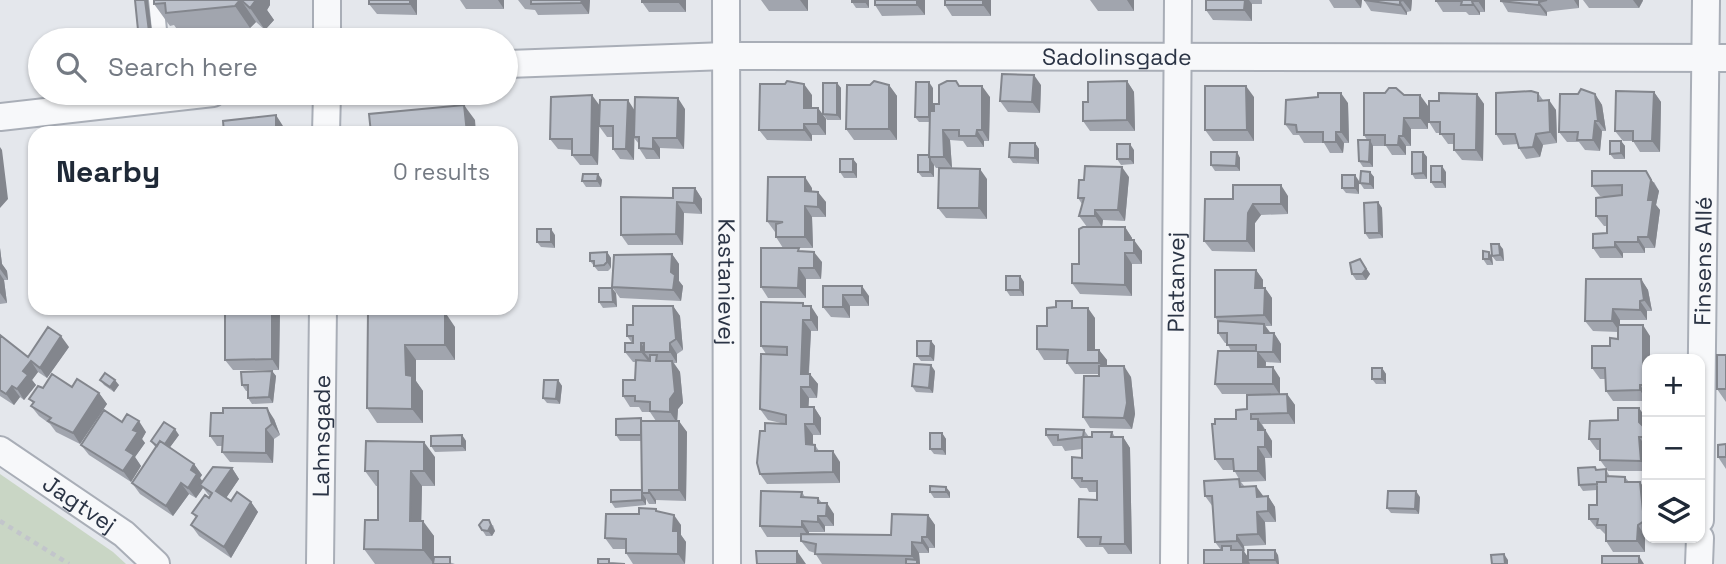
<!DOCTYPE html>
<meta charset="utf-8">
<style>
:root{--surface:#fff;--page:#f2f2f3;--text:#1f2937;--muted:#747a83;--line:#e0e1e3}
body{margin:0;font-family:"Space Grotesk",sans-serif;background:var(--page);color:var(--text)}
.controls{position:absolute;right:21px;bottom:21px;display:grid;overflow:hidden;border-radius:14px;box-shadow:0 2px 5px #0004}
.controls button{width:63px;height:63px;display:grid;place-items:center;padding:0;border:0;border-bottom:2px solid var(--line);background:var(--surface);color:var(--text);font:35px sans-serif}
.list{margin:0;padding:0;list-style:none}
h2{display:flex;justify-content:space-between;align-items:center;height:91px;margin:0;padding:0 28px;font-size:30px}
h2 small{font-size:23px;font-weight:400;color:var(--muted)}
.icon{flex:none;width:38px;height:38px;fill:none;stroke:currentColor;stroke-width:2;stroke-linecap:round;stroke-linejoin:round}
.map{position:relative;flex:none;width:1726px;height:564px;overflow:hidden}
.search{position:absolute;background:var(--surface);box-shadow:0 2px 5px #0004;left:28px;top:28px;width:490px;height:77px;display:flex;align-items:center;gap:18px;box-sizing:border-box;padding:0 24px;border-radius:38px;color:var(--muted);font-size:26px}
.panel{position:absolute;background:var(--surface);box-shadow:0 2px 5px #0004;left:28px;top:126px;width:490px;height:189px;border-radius:21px}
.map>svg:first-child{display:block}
</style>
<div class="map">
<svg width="1726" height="564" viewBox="0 0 1726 564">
<rect width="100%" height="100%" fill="#e4e7ec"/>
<path fill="#c9d6c5" d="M0 474 113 552 126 564H0Z"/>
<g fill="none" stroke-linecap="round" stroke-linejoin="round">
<defs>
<path id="service" d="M156 0 160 40"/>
<g id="minor">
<path id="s1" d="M726 0 727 564"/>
<path d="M327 40V0"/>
<path id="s2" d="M506 64 726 56 1726 58"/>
<path d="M0 117 213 93"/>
<path d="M326 133 327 93"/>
<path id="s3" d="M0 450 124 534 156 564"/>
<path id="s4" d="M1700 520 1706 0"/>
<path id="s5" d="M320 564 323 308"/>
<path id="s6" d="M1174 564 1178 0"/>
<path d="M1699 564 1700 538"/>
</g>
</defs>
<use href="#service" stroke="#a9aeb7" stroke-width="18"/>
<use href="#minor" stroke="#a9aeb7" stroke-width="30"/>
<path stroke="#c2c5cb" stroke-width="4.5" stroke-dasharray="5 5" stroke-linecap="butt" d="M0 521 69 564"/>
<use href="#service" stroke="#f7f8fa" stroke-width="14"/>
<use href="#minor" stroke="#f7f8fa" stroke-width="26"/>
</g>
<path fill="#a1a5ae" d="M154 0H270V5L267 10 274 20 265 30 256 22 250 28 181 35 174 25 170 26 154 4Z
M417 0V15L377 14 369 4Z
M460 0H504V9H466Z
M518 0H590L589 14 538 15 535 10 525 9Z
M686 0V12H649L642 2Z
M761 0H808V11H769Z
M852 0H869V8H856L852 2Z
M875 0H925V15L882 16 875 5Z
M945 0H991V16H952L945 5Z
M1090 0H1134V11H1098Z
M1206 0H1262V4H1252V21L1213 20 1206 10Z
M1329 0H1362L1361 8H1334Z
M1364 0H1412L1411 11 1407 12V15L1371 11Z
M1485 0V12H1480V15H1469L1466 12H1443L1436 1Z
M1501 0H1579V8L1552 11 1547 12V16L1508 12Z
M1583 0H1643V1L1639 8H1589Z
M1127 81 1134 92 1135 131H1090L1083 121 1088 102Z
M837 83 841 88V120H827L823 114Z
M889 85 897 96V140H854L846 129Z
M1041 85 1040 113 1008 112 1000 101Z
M959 86 990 97 989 141H984V147H967L963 141 950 140 952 168H936L934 165V177H922L918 172 929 155V122H919L915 117 933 88V111H934L939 104Z
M1654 92 1661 102 1660 152H1640L1633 141H1623L1615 131Z
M1538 93 1543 100 1556 110 1557 143 1543 145 1540 157 1526 159 1519 148 1518 144 1503 145 1496 134Z
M1477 94 1484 104 1483 161 1462 160 1454 150V144H1448L1440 133H1436L1429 122 1439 101Z
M1595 94 1602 105 1606 131H1602L1600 151 1585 150 1579 142H1567L1559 132Z
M812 95V108H818L826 119V135H812V141L767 140 759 130Z
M1404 95 1428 106V129H1411V146H1406V155H1392L1386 146H1373V167H1363L1359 161 1367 140 1364 135Z
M1254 97V141H1213L1205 130Z
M1348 103 1349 143H1344L1343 153H1330L1324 143H1304L1299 135H1293L1285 124Z
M600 105 634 110 685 109 684 149 660 148V159H646L639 148V144L634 138V160L620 159 613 149V137H607L599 126 598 165H580L572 155V150L558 149 550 139Z
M1621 141 1625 146V159H1614L1610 154Z
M1035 143 1039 149V164L1013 163 1009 157Z
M1134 150V164L1121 165 1117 159Z
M1237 152 1240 158V171H1215L1211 165Z
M1423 152 1427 157V179H1415L1412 174Z
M853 159 857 164V178H844L840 172Z
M1370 172 1374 177V189H1364L1360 183Z
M1446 172V188H1435L1431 182Z
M598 174 602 180 601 187H586L582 181Z
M1129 177 1125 221 1103 220 1102 227H1125L1132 238V240L1142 251V264H1132V296L1080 294 1072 283 1079 264 1087 227 1079 216 1082 204 1078 198Z
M987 179V219L946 218 938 208Z
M1359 181V194L1346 193 1342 188Z
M1654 182 1659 191 1656 205 1660 210 1655 248H1645V253H1623V258H1600L1593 248 1607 233V226H1604L1596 216 1613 196H1600L1592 186Z
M695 188 702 199V214L684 213 683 245H628L621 235 673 198Z
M812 188V191L826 202V217H812L813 248H783L776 237V232H775L767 221Z
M1288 196V214L1261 215 1255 223V252L1212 251 1204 241 1233 199Z
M1378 202 1382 208 1383 238 1369 239 1365 233Z
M555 235V248L541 247 537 242Z
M0 248 2 264 7 271 8 280H4L7 303 0 304Z
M1503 249 1504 261H1496L1492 256Z
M801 251 822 262 821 279H806V298H768L761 287Z
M607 252 611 258V268L608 271H598L590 261Z
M1489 252 1492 257 1493 265H1487L1483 259Z
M672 254 679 264V281L683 286 681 301 620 298 612 287Z
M1364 265 1370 274 1366 280H1356L1352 274Z
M1256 270 1263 280V288H1265L1272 298V326H1265L1270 333H1274L1281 344V363L1266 362V367L1280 378V394H1287L1295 405V424H1262L1272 441V458H1265L1266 481 1241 482 1245 487 1263 496H1268L1275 507 1276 522H1265L1266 545 1244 546V552L1248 557 1278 555 1279 564H1204L1221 550 1215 542 1213 507 1205 496 1239 479 1234 470H1223L1215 459V424L1236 419 1247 409 1260 394H1222L1215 384 1231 351 1227 343H1225L1218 333V321L1215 317Z
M1020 276 1024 282V296H1010L1006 290Z
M1641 279 1648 290 1652 311H1647V320H1620V325L1650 336V359H1647V401H1613L1606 391V379H1600L1592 368 1618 339V332L1593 331 1585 321Z
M823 286 869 296V306H850V318L831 317 823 307Z
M616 293 617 307 603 308 599 302Z
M803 303 805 306 818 317V331H811L809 374 818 384 817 398H809L808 407H814L821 418V435H813V445H815L819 451 840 462V483L767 484 760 474 765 431 785 424 768 420 760 409 766 354 761 346Z
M673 306 680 316 683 350 677 354V363H674L680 372 683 403 678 409 677 421 687 432 686 501 656 500V504H649L646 499V505L615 508 611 502 642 490 641 441H620L616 435 641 418 643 421H656L650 412H642L639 407H630L623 396 635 380 636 362H633L625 352 632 343 627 336 633 325Z
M126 308H139L137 312H129Z
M280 308 279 370H233L225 360Z
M407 308H426V312L455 327V360H416V381L423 391V423H377L367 408 409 311Z
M431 308H464L433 310Z
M1076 308 1095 318V350H1099L1107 360V366L1131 377 1135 414 1132 429 1090 428 1083 417 1099 376V374H1075L1067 363V360H1044L1037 349 1047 326Z
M0 335 28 357 69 347 47 378 38 372 32 380 36 385 24 400 20 397 14 405 0 396Z
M931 341 935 346 934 361H921L917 356Z
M1726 355V402L1717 389Z
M1382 368 1386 374V384H1376L1372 379Z
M272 371 276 376 273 403 252 404 248 398V391H246L242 385Z
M935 371 933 393 916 392 912 386Z
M100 380 119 385 114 392 104 385Z
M558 380 562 386 560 404 547 403 543 398Z
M72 387 99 393 107 404 80 444 56 432 50 424 39 416 31 406 33 403 29 399 43 388Z
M274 419 280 435 274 439 273 463 230 462 222 452V446H217L210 436Z
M1647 419V471H1608L1600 460V450H1597L1589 439Z
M122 422 146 432 142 439 145 443 135 457 141 466 131 482 89 455 81 445Z
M1084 430 1089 437 1112 432 1115 437H1123L1130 448 1132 554H1108L1103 547H1086L1078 537 1097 500V492H1089L1087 488H1080L1072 478 1082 458V449L1065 451 1062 446H1053L1046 435Z
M942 433 946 439V455L934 454 930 449Z
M179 435 170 447 194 464 202 475 200 478 203 482 232 468 239 479 226 498 231 501 251 502 258 512 231 558 199 536 191 525 196 518 192 513 210 497 203 488 196 498 189 494 173 516 140 494 132 483 156 448 151 441Z
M462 435 466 441V451L435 452 431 446Z
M1726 444V469L1718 457Z
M435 457V486H422L421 521 434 536V557L455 564H375L364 549 378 520V486H376L365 471Z
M1606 469 1610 477H1625L1629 482H1640L1647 493V534L1645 536V552H1613L1606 541V535L1600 529H1597L1589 519 1597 505V490L1583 491 1579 485 1597 470Z
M802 492 805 497 818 498 822 503 834 514V526H825V532H809V534L891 535 928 515 935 525V548H929V553H919L920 564H822L815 553 809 551 801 541V537H767L760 526Z
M930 492H950V498H934Z
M1420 497 1419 514 1391 513 1387 508Z
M656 509 658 512 681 525V535L686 542 685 564H633L626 553V549H613L605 538 639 514Z
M479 525H493L495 531 492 536H486Z"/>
<path fill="#83868d" d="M145 0H148L153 40 150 39Z
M241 0 256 22 250 28 235 6Z
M256 0H270V5L267 10 274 20 265 30 250 8Z
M410 0H417V15L410 4Z
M498 0H504V9Z
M582 0H590L589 14 581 3Z
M678 0H686V12L678 2Z
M800 0H808V11Z
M865 0H869V8L865 2Z
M917 0H925V15L917 5Z
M983 0H991V16L983 5Z
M1127 0H1134V11Z
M1245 0H1249L1252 4V21L1244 10Z
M1355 0H1362L1361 8Z
M1403 0H1412L1411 11 1403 1Z
M1478 0H1485V12L1478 1Z
M1574 0H1579V8Z
M1633 0H1643L1639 8Z
M1400 1 1407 12V15L1400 5Z
M1472 1 1480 12V15L1473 5Z
M1539 2 1547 12V16L1539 5Z
M1034 75 1041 85 1040 113 1032 102Z
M1127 81 1134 92 1135 131 1127 120Z
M929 82 933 88V122L929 117Z
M837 83 841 88V120L837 115Z
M804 84 812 95V119L804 108Z
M889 85 897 96V140L889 129Z
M982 86 990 97 989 141 982 130Z
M1246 86 1254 97V141L1247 130Z
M1654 92 1661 102 1660 152 1652 141Z
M1341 93 1348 103 1349 143 1341 132Z
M1477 94 1484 104 1483 161 1476 150Z
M1595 94 1602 105 1606 131 1598 121Z
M592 95 600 106 598 165 591 155Z
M1420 95 1428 106V129L1420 118Z
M678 98 685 109 684 149 677 138Z
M628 100 635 111 634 160 626 149Z
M1549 100 1556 110 1557 143 1550 132Z
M464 105 475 120 476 133H467Z
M818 108 826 119V135L818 124Z
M276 115 283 126V133H276Z
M1404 118 1411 129V146L1403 136Z
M1595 121 1602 131 1600 151 1593 140Z
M804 124 812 135V141L804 130Z
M943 130 950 140 952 168 944 157Z
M977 130 984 141V147L976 136Z
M1336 132 1344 143 1343 153 1336 142Z
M1536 134 1543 145 1540 157 1533 147Z
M1399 136 1406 146V155L1398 145Z
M653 138 660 148V159L653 149Z
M1370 140 1373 146V167L1369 162Z
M1621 141 1625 146V159L1621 153Z
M1035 143 1039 149V164L1035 158Z
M1130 144 1134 150V164L1130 159Z
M0 147 2 150 8 199 0 208Z
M1237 152 1240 158V171L1236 166Z
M1423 152 1427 157V179L1423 173Z
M853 159 857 164V178L853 172Z
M930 159 934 165V177L930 172Z
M1442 166 1446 172V188L1442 182Z
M1122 167 1129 177 1125 221 1118 210Z
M980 169 987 179V219L979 208Z
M1646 171 1659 191 1656 205 1660 210 1655 248 1648 237Z
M1370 172 1374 177V189L1370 184Z
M598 174 602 180 601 187 597 181Z
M1355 175 1359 181V194L1355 188Z
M805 177 812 188V202L805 191Z
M1281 185 1288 196V214L1281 204Z
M695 188 702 199V214L694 203Z
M818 192 826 202V217L818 207Z
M677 202 684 213 683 245 676 234Z
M1378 202 1382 208 1383 238 1379 233Z
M1253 204 1261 215 1255 223V252L1247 241 1248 213Z
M805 206 812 217 813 248 805 237Z
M1095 210 1103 220 1102 227 1095 216Z
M1125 227 1132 238V251L1125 240Z
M551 229 555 235V248L551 242Z
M1638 237 1645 248V253L1638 242Z
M1134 240 1142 251V264L1134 253Z
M1615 242 1623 253V258L1615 247Z
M1499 244 1503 249 1504 261 1500 255Z
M0 248 2 264 7 271 8 280 0 269Z
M607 252 611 258V268L607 262Z
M814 252 822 262 821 279 814 268Z
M1489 252 1492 257 1493 265 1489 259Z
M1125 253 1132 264V296L1125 285Z
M672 254 679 264V281L683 286 681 301 673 290 671 272Z
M1360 259 1370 274 1366 280 1362 274Z
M799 268 806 279V298L798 288Z
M1256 270 1263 280V298L1255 288Z
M0 274 4 280 7 303 0 293Z
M1020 276 1024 282V296L1020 290Z
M1641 279 1648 290 1652 311 1644 300Z
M862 286 869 296V306L862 295Z
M612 288 616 293 617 307 613 302Z
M1265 288 1272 298V326L1264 315Z
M843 295 850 306V318L843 307Z
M1640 301 1647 311V320L1640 310Z
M673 306 680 316 683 350 676 339Z
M811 306 818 317V331L811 320Z
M272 308H280L279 370 272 359Z
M1088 308 1095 318V360L1088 350Z
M1613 309 1620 320V332L1612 321Z
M445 312 455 327V360L445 345Z
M803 320 811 331 808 384 801 374Z
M1264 324 1272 335 1264 333Z
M1643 325 1650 336V359H1647V370L1643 364Z
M1274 333 1281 344V363L1273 352Z
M61 336 69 347 47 378 40 368Z
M931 341 935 346 934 361 930 356Z
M641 343 647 352H644L649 358V362L641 352Z
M670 343 677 354V363L670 352Z
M405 345 416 360V381L423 391V423L412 409 406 375Z
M1099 350 1107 360V374L1099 363Z
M1258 352 1266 362 1265 378 1258 367Z
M31 361 38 372 32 380 36 385 24 400 17 389 23 371Z
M672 361 680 372 683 403 678 409 677 423 670 412Z
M931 365 935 371 933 393 929 388Z
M1124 366 1131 377 1135 414 1132 429 1124 418Z
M1273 367 1280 378V395L1273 384Z
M1382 368 1386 374V384L1382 379Z
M272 371 276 376 273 403 269 397Z
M810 374 818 384 817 398 810 387Z
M115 380 119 385 114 392 110 387Z
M558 380 562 386 560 404 556 399Z
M1640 385 1647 395V401L1640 390Z
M12 386 20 397 14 405 6 394Z
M801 387 809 398 808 418 801 407Z
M99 393 107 404 80 444 73 433Z
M1287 394 1295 405V424L1288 413Z
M814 407 821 418V435L814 424Z
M267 408 274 419 280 435 272 424Z
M1639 408 1647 419V443L1643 437 1639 422Z
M1258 419 1272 441V458L1265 447 1258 430Z
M139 421 146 432 142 439 145 443 135 457 141 466 131 482 123 471 126 450 133 430Z
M679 421 687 432 686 501 679 490Z
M805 424 813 435V455L806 444Z
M175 429 179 435 165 454 162 449Z
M266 429 274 439 273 463 266 453Z
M942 433 946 439V455L942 449Z
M462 435 466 441V451L462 446Z
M1123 437 1130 448 1132 554 1125 544Z
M1639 437 1647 448V470L1641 461Z
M424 442 435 457V486L424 471Z
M1258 447 1265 458 1266 481 1258 471Z
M833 451 840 462V483L833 472Z
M194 464 202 475 200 478 205 485H200L203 488 196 498 188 488 191 470Z
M232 468 239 479 224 501 216 491Z
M411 471 422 486 421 535 410 521Z
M1640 482 1647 493V526L1644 521Z
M181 483 189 494 173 516 166 506Z
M1256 486 1264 497H1257Z
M946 487 950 492V498L946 492Z
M649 490 656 500V504L649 493Z
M1416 491 1420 497 1419 514 1415 509Z
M642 493 646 499V505L642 500Z
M1268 496 1275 507 1276 522 1268 511Z
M251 502 258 512 231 558 224 547Z
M827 503 834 514V526L826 516Z
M1257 512 1265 522 1266 545 1258 534Z
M674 515 681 525V535L686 542 685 564 678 554 673 531Z
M928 515 935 525V548L927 537Z
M818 516 825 526V532L818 522Z
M489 520 495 531 492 536 488 531Z
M423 521 434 536V564L423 550Z
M802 521 809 532V537L802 527Z
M1638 525 1645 536V552L1637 541Z
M1237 535 1244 546 1245 552 1237 541Z
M922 537 929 548V553L922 543Z
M912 542 919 553 920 564H917L912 556Z
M1243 550 1250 560H1248L1250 564H1243Z
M1275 550 1278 555 1279 564H1277L1275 560Z
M797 551 806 564H797Z
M1504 554 1508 560V564H1505Z
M1639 556 1644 564H1639Z"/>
<path fill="#bbc0ca" stroke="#83868d" stroke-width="2" d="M135 0H145L150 39 139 40Z
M154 0H240L235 6 166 13 165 3 154 4Z
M241 0H256L250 8Z
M369 0H410V4H369Z
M531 0H582L581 3 531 4Z
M642 0H678V2H642Z
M852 0H865V2H852Z
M875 0H917V5H875Z
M945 0H983V5H945Z
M1206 0H1245L1244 10H1206Z
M1364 0H1403L1400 1V5Z
M1436 0H1478V1H1472L1473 5H1461L1462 1H1436Z
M1501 0H1547L1539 2V5L1501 1Z
M1002 74 1034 75 1032 102 1000 101Z
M787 81 804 84V108H818V124H804V130H759L760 84H785Z
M874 81 889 85V129H846L847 85H870Z
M947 81H956L959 86H982V130H977L976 136H959V130H943L944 157H929L930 111H934V104H939V85Z
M1127 81V120L1083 121V102H1088V82Z
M916 82H929V117H915Z
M823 83H837V115L823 114Z
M1205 86H1246L1247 130H1205Z
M1389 88H1396L1404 95H1420V118H1404L1403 136H1399L1398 145H1385V135H1364V93H1385Z
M1581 89 1595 94 1598 121H1595L1593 140H1577L1578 132H1559L1560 94H1578Z
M1531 91 1538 93V101L1549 100 1550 132 1536 134 1533 147 1519 148 1515 134H1496V93Z
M1616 91 1654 92 1652 141H1633V131H1615Z
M1318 93H1341V132H1336V142H1323V132H1297L1296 125 1285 124 1286 100 1318 97Z
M1439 93 1477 94 1476 150H1454V134H1440V122H1429V101H1439Z
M592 95 591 155H572V139H550L551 97Z
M635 97 678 98 677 138H653V149L639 148V137H634Z
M600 100H628L626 149H613V126H599Z
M464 105 467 133H371L369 114Z
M276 115V133H224L223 121Z
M187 129V133H149Z
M1358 140H1370L1369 162 1359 161Z
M1610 141H1621V153L1610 154Z
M1010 143H1035V158L1009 157Z
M1117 144H1130V159H1117Z
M1211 152H1237L1236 166 1211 165Z
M1412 152H1423V173L1412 174Z
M918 155H929L930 159V172H918Z
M840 159H853V172H840Z
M1085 166 1122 167 1118 210H1095V216H1079L1084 198H1078L1079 180H1084Z
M1431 166H1442V182H1431Z
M939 168 980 169 979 208H938Z
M1361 171 1370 172V184L1360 183Z
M1592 171H1646L1651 180 1648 200H1653L1648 237H1638V242H1615V247L1593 248V234L1607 233V216H1596V198L1622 195V185L1592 186Z
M583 174H598L597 181H582Z
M1342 175H1355V188H1342Z
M768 177H805V191L818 192V207L805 206V237H776V224L783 222 767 221Z
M1233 185H1281V204H1253L1248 213 1247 241H1204L1205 199H1233Z
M673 188H695L694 203 677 202 676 234 621 235V197L673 198Z
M1378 202 1379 233H1365L1364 203Z
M1083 227H1125V240H1134V253H1125V285L1072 283V264H1079V229Z
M537 229H551V242H537Z
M1491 244H1499L1500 255 1492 256Z
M761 248H799L798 251 814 252V268H799L798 288 761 287Z
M1483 251 1489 252V259H1483Z
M607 252V262L604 265 594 266V261H590V253Z
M672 254 671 272 675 275 673 290 612 287 614 255Z
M1360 259 1366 269 1362 274H1352L1350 263Z
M1215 270H1256L1255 288H1265L1264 315 1215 317Z
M1006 276H1020V290H1006Z
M1586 279H1641L1644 300 1640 301V310L1613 309 1612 321H1585Z
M823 286H862V295H843V307H823Z
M599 288H612L613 302H599Z
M1056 301H1072V308H1088V350H1099V363H1067L1068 350 1037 349V326H1047V308L1056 307Z
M761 302 803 303V306H811V320H803L801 374H810V387H801V407H814V424H805L806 444 815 445V451H833V472L760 474 757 463 760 431H765V423L786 424V415L760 409 761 354 787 355V347L761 346Z
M633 306H673L676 339 670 343V352H644V343H641V352H625V343H633V336H627V325H633Z
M225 308H272V359L225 360Z
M407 308H422V310L407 309Z
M368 311 445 312V345H405L406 375 412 376V409L367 408Z
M1218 321 1264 324V333H1274L1273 352H1258V367H1273V384H1215L1218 351H1256V345H1227V333H1218Z
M1618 325H1643V364H1647V385H1640V390L1606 391 1605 368H1592V346H1610V338L1618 339Z
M48 327 61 336 40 368 31 361 23 371 28 375 17 389 12 386 6 394 0 390V335L28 357Z
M917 341H931L930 356H917Z
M650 355H657L656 361H672L675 392 670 399V412L650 411V402L635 401V396H623V380H635L636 360 650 361Z
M1717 355H1726V389H1717Z
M914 364 931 365 929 388 912 386Z
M1099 366H1124L1127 403 1124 418 1083 417 1084 376H1099Z
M1372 368H1382V379H1372Z
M272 371 269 397 248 398V385H242L241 372Z
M105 373 115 380 110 387 100 380Z
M52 374 72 387 77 379 99 393 73 433 48 421 51 418 31 406 34 402 29 399 38 386 43 388Z
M544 380H558L556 399 543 398Z
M1287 394 1288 413 1251 414V419H1258V430H1265V447H1258V471H1234L1233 459H1215L1212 424H1215V419H1236V410L1247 409V395Z
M223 408H267L272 424 266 429V453L222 452 223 436H210L211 413H223Z
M1618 408H1639V422L1643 426V437H1639L1641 461 1600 460V439H1589L1590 421 1618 420Z
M104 410 122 422 127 414 139 421 133 430 138 432 126 450 134 455 123 471 81 445Z
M641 418V435H616V419Z
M641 421H679V490H649V493H642Z
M164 422 175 429 165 444 160 441 157 446 151 441Z
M1046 429 1084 430 1083 437 1058 440V435H1046Z
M1092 432H1112L1111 437H1123L1125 544H1100L1101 537H1078L1079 499 1097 500V481H1082V478H1072V457L1082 458V437H1092Z
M930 433H942V449H930Z
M462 435V446H431V436Z
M160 441 194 464 191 470 197 474 188 488 181 483 166 506 132 483Z
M366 441 424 442V471H411L410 521H423V550L364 549 365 520H378V471H365Z
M1726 444V457H1718V445Z
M213 467 232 468 216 491 231 501 237 492 251 502 224 547 191 525 197 516 192 513 205 495 209 498 212 493 200 485Z
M1595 467 1596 470 1606 469V482H1597V484L1579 485 1578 468Z
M1606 476 1625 477V482H1640L1644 521 1638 525 1637 541H1606V525H1597L1598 519H1589V505H1597V482H1606Z
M1239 479 1240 487 1256 486 1257 497 1268 496V511L1257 512 1258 534 1237 535V541L1215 542 1212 496H1205L1204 481Z
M930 486 946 487V492H930Z
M611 490H642V500L611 502Z
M761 491 802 492 801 497 818 498V503H827L826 516H818V522L802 521V527L760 526Z
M1388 491H1416L1415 509 1387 508Z
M639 508 656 509V511L674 515 673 531H678V554L626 553V539L605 538 606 514H639Z
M892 514 928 515 927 537H922V543L912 542V556L815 554 816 544 801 541V534L891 535Z
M483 520H489L491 525 488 531 482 530 479 525Z
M1222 546H1231V550H1243V564H1204V550H1222Z
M1248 550H1275V560H1248Z
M756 551H797V564H757Z
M1504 554 1505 564H1492L1491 555Z
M1602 556H1639V564H1602Z
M434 557H450V564H433Z
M598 559H609V563L625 564H598Z
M906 559 917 560V564H906Z"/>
<g text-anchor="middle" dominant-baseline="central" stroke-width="6" stroke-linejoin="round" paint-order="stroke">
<g font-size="23" fill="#2b3445" stroke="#f4f6f9">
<text stroke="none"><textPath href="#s2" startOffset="611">Sadolinsgade</textPath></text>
<text stroke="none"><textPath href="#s4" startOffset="259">Finsens Allé</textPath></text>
<text stroke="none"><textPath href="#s1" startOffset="282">Kastanievej</textPath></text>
<text stroke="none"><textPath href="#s6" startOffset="282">Platanvej</textPath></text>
<text stroke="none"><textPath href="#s5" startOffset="128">Lahnsgade</textPath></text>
<text stroke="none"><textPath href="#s3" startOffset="96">Jagtvej</textPath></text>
</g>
</g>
</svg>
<div class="controls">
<button>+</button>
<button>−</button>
<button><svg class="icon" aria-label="layers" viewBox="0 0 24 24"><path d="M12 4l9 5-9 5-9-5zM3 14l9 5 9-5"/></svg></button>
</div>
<div class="search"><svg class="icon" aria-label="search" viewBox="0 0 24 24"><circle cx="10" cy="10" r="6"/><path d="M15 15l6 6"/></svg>Search here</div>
<section class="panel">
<h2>Nearby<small>0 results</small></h2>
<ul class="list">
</ul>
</section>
</div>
